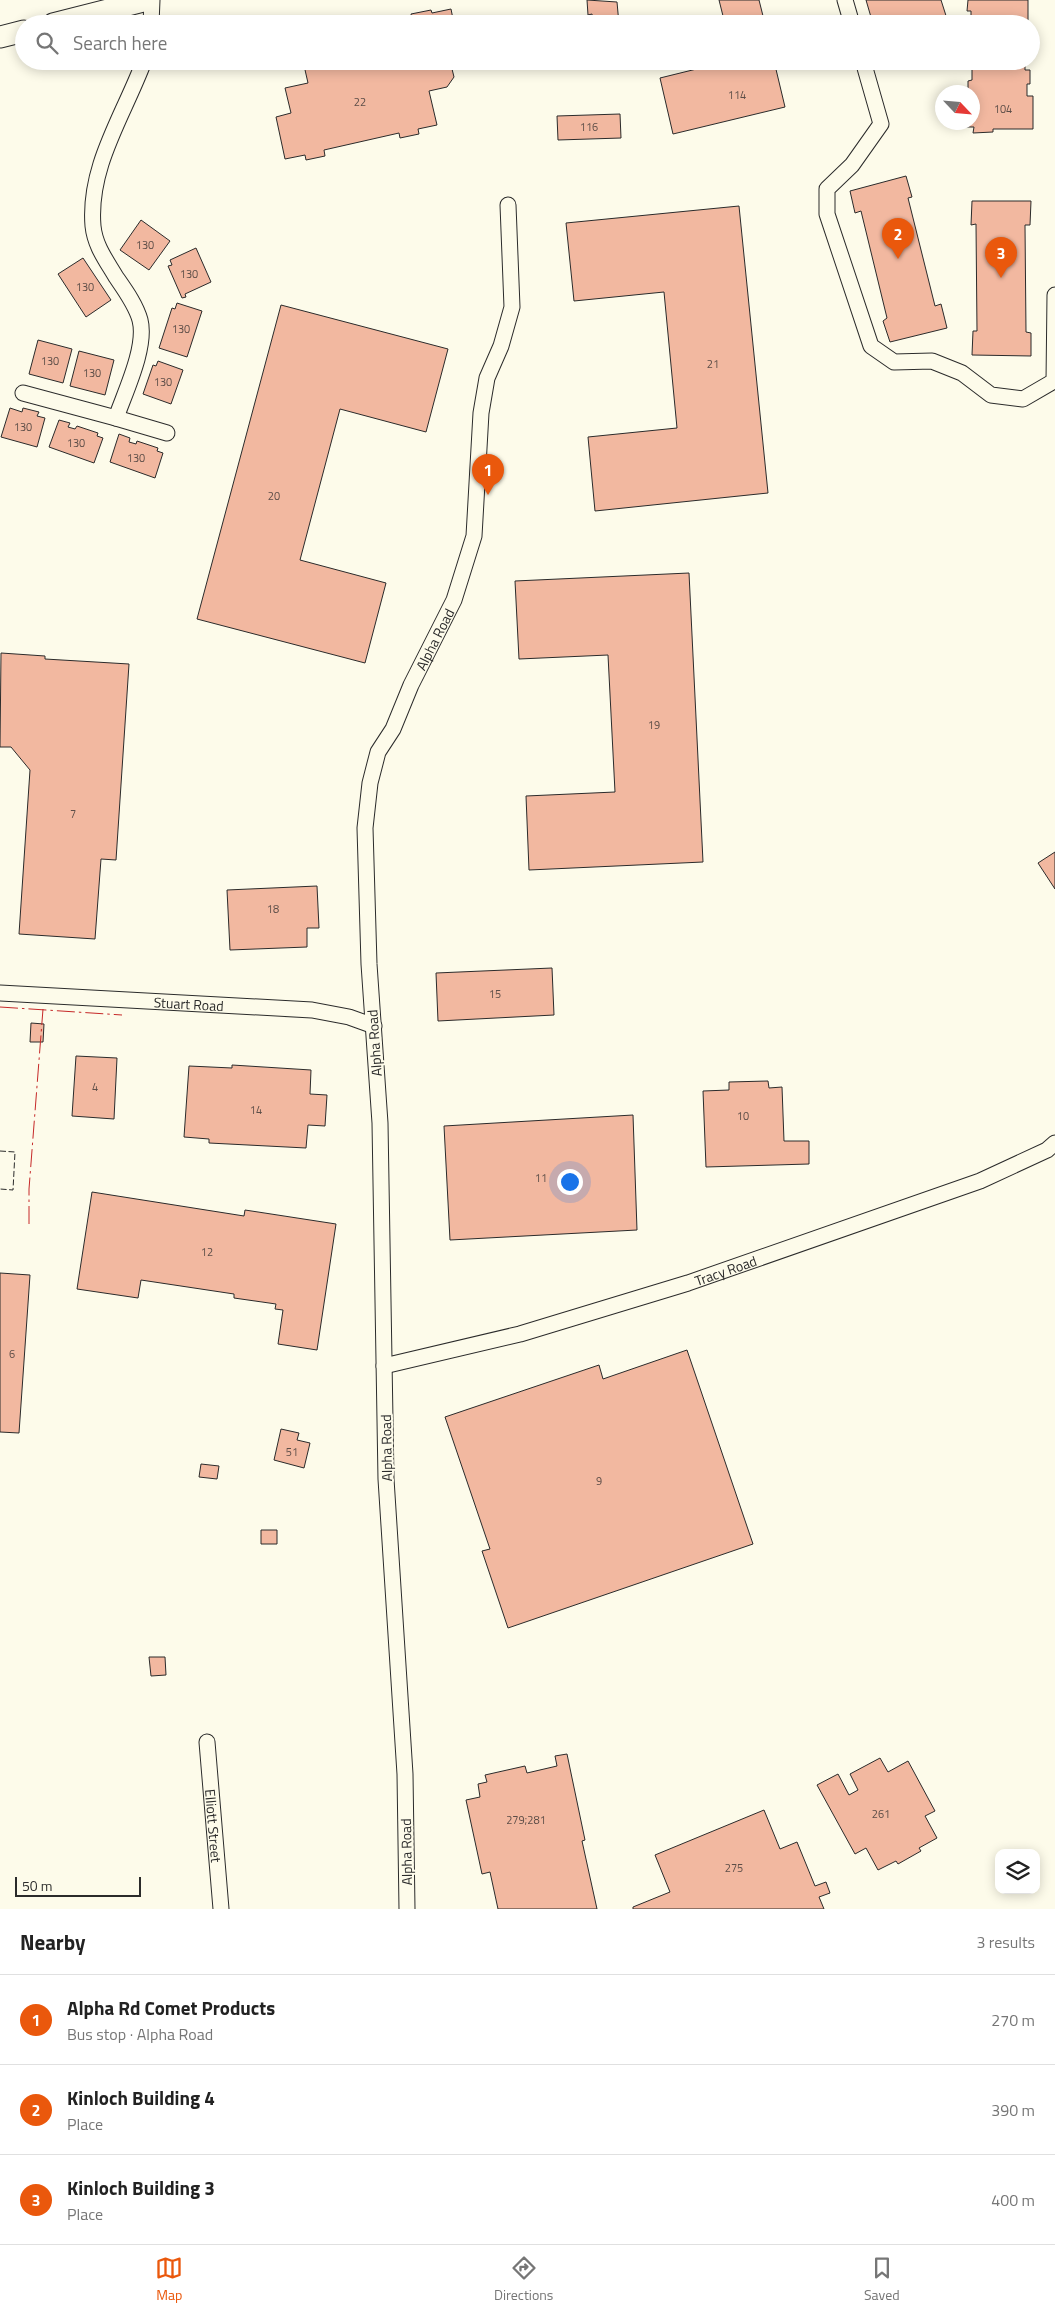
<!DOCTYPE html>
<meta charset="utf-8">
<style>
:root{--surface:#fff;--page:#f2f2f2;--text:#222;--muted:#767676;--line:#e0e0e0;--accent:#ea580c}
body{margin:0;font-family:"Titillium Web",sans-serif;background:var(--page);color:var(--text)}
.controls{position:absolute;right:15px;bottom:15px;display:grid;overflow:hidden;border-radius:10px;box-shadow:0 2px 12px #0003}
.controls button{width:45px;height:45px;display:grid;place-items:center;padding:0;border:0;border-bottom:1px solid var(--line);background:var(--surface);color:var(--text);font:25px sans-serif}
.compass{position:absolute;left:935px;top:85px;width:45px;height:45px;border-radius:50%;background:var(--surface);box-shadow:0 2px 12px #0003;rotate:116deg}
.scale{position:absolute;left:15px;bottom:12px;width:126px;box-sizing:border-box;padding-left:5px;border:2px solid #2b2b2b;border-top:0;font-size:14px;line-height:18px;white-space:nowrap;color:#2b2b2b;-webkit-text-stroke:4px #fdfbea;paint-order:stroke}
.you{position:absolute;left:569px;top:1181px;width:18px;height:18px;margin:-12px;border:4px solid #fff;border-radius:50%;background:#1a73e8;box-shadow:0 0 0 8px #1a73e833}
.badge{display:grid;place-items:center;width:32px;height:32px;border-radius:50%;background:var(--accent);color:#fff;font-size:16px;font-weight:700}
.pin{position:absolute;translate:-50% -41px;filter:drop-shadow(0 1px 2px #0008)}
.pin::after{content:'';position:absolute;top:26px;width:18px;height:15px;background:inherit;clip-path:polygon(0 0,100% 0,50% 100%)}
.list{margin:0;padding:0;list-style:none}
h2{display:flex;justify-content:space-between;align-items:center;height:65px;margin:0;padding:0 20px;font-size:21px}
h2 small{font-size:16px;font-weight:400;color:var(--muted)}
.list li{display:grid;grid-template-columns:32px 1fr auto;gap:15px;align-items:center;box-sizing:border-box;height:90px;padding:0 20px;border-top:1px solid var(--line)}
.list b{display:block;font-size:19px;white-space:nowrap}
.list p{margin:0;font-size:16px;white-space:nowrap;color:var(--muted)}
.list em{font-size:16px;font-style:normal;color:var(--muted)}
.icon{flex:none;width:28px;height:28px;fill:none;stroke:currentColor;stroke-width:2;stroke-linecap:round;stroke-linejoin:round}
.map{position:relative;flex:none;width:1055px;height:1909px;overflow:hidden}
.search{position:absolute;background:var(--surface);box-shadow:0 2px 12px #0003;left:15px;right:15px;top:15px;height:55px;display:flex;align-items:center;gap:12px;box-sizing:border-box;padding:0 18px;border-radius:28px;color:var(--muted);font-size:19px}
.sheet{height:335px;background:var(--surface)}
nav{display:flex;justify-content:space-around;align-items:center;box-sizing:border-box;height:70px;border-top:1px solid var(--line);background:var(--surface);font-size:14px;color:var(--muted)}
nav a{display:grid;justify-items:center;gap:2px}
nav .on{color:var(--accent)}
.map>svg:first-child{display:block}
</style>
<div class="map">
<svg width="1055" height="1909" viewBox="0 0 1055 1909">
<rect width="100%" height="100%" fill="#fdfbea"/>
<path fill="#f2b8a0" stroke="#2b2b2b" d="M587 0 617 2 619 24H593L592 14 588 15Z
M719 0H759L765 24H725Z
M866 0H941L948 22 873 24Z
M968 0H1028V24H971V11H967Z
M451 9 454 24H395L412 20 411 14 431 10 432 13Z
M303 61H450L454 77 447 87 429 91 437 125 418 129 419 134 400 138 399 133 324 150 325 156 306 160 305 155 285 159 276 117 291 113 285 88 308 83Z
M729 61H774L785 107 673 134 660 78Z
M969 61H1025V70H1030V84H1027V96H1033V129H993V132L973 133 974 127H966V122H972V92H968V81L972 80V62Z
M620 114 621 138 558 140 557 116Z
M906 176 912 197 908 198 935 306 941 304 947 328 890 342 883 321 887 318 861 211 855 213 850 191Z
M972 201H1031L1030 225H1025L1026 332 1031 333V356L972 355 973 331H977L976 224 971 225Z
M739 206 768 493 595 511 588 437 677 428 664 292 574 301 566 223Z
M141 220 170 241 149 270 120 250Z
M196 248 211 282 185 294 186 297 182 298 168 266 172 265 170 260Z
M83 258 111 300 86 317 58 274Z
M177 303 202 311 187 357 159 348 172 308 175 309Z
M281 305 448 349 426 432 340 409 300 560 386 583 365 663 197 619Z
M38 340 72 349 63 383 29 374Z
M79 351 114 360 105 395 70 386Z
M158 361 183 370 171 404 143 394 153 365 156 366Z
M10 408 22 412 23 408 39 412 37 416 45 418 37 447 1 437Z
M59 420 70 423 68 427 75 429 77 426 98 433 97 436 103 438 94 463 49 447Z
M119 434 130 438 129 442 136 444 137 441 158 448 157 451 163 453 155 478 110 462Z
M689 573 703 862 529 870 526 796 615 792 608 655 519 659 515 581Z
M1 653 45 656V659L129 664 116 860 101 859 95 939 19 934 30 770 11 747H0Z
M1055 852V889L1038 863Z
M317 886 319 928H307V947L230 950 227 890Z
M552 968 554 1015 438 1021 436 973Z
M31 1023 44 1024 43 1042H30Z
M76 1056 117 1058 114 1119 72 1116Z
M232 1065 311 1070 310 1094 327 1095 325 1126 308 1125 306 1148 209 1143V1139L184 1137 189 1066 232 1068Z
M768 1081 769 1088 782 1087 784 1141H809V1164L706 1167 703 1091 729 1090V1082Z
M633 1115 637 1230 450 1240 444 1126Z
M92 1192 244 1216 245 1210 336 1224 317 1350 278 1344 283 1310 275 1309 276 1304 234 1298V1294L141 1280 138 1298 77 1289Z
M0 1273 30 1275 19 1433 0 1432Z
M687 1350 753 1544 508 1628 482 1551 490 1549 445 1417 599 1365 603 1379Z
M281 1429 299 1433 297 1440 310 1443 304 1468 274 1460Z
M201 1464 219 1466 217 1479 199 1477Z
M261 1530H277V1544H261Z
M149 1657H165L166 1675 151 1676Z
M567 1754 585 1840 582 1841 597 1909H498L490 1872 482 1874 466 1800 480 1797 478 1784 487 1782 485 1775 525 1766 527 1773 557 1766 555 1756Z
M880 1758 888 1772 908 1761 935 1811 925 1816 937 1838 919 1848 921 1851 898 1864 896 1861 878 1870 866 1848 855 1854 817 1785 838 1774 849 1795 858 1790 850 1774Z
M764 1810 780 1849 797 1842 815 1886 826 1882 830 1893 819 1897 824 1909H633V1907L670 1892 655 1855Z"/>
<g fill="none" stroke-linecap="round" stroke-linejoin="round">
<defs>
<g id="street">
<path d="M845 0 852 24"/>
<path d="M151 24 152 0"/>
<path d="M863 61 881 124 852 165 827 189V214L871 346 894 362 932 361 962 373 991 395 1023 399 1054 381 1055 295"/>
<path d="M23 393 116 418C125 392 147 347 140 320 136 305 125 290 116 277 106 260 95 246 93 226 88 166 124 115 144 61"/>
<path d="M116 418 167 433"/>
<path id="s1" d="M0 993 312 1010 349 1017 374 1026"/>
<path id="s2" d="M384 1366 520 1334 688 1283 980 1181 1047 1150 1055 1143"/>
<path id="s3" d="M207 1742 221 1909"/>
<path id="s4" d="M407 1909 405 1774 386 1479 380 1123 369 964 365 828 370 783 378 752 393 729 411 685 454 600 474 536 481 413 487 378 501 346 512 307 508 205"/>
</g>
<path id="secondary" d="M53 24 147 0
M0 37 24 31"/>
</defs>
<use href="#street" stroke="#2b2b2b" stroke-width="17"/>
<use href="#secondary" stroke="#2b2b2b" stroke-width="23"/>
<use href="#street" stroke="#fdfbea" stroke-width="15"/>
<use href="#secondary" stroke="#fdfbea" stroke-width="21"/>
<path stroke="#2b2b2b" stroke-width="1" stroke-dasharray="6 2.5" stroke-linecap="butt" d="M0 1151 15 1152 13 1190 0 1189"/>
<path stroke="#c62828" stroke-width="1" stroke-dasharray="18 4 2.5 4" stroke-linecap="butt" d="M0 1007 122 1015
M29 1224V1189L43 1009"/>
</g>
<g text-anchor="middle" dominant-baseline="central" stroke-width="4" stroke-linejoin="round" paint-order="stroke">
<g font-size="11" fill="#5d4e48">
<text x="737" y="95">114</text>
<text x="360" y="102">22</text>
<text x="1003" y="109">104</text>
<text x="589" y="127">116</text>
<text x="145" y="245">130</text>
<text x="189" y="274">130</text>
<text x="85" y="287">130</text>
<text x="181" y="329">130</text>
<text x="50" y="361">130</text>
<text x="713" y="364">21</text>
<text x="92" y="373">130</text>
<text x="163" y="382">130</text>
<text x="23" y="427">130</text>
<text x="76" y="443">130</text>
<text x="136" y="458">130</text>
<text x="274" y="496">20</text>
<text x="654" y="725">19</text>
<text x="73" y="814">7</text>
<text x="273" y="909">18</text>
<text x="495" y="994">15</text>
<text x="95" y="1087">4</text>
<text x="256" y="1110">14</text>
<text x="743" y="1116">10</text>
<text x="541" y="1178">11</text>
<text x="207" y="1252">12</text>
<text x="12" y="1354">6</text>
<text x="292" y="1452">51</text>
<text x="599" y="1481">9</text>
<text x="881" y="1814">261</text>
<text x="526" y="1820">279;281</text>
<text x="734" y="1868">275</text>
</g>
<g font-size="14" fill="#2b2b2b" stroke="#fdfbea">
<text stroke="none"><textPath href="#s4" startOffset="1286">Alpha Road</textPath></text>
<text stroke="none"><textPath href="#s1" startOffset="189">Stuart Road</textPath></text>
<text transform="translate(374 1043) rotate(-94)">Alpha Road</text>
<text stroke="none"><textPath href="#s2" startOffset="355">Tracy Road</textPath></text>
<text transform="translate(386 1448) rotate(-91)">Alpha Road</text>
<text stroke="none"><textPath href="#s3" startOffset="84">Elliott Street</textPath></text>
<text transform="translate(406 1852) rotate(-91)">Alpha Road</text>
</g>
</g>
</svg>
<div class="controls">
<button><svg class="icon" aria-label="layers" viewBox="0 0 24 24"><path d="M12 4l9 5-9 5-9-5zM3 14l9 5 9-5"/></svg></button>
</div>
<svg class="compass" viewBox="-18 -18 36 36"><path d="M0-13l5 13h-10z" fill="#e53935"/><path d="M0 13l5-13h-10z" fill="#767676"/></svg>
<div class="scale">50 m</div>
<div class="you"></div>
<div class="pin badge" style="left:488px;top:495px">1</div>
<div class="pin badge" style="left:898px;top:259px">2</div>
<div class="pin badge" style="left:1001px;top:278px">3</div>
<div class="search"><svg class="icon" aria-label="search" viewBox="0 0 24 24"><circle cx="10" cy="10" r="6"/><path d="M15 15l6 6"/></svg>Search here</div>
</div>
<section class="sheet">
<h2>Nearby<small>3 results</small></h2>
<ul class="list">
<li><span class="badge">1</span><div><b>Alpha Rd Comet Products</b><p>Bus stop · Alpha Road</p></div><em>270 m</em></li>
<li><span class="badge">2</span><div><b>Kinloch Building 4</b><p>Place</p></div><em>390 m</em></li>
<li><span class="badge">3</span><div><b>Kinloch Building 3</b><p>Place</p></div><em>400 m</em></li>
</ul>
</section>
<nav>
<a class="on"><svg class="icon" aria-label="map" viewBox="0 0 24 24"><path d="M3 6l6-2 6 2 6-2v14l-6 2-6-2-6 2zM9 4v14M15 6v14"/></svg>Map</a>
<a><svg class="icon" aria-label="directions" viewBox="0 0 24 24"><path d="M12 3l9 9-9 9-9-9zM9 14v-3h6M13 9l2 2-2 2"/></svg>Directions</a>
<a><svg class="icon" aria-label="saved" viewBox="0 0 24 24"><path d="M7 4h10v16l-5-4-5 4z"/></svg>Saved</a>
</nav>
